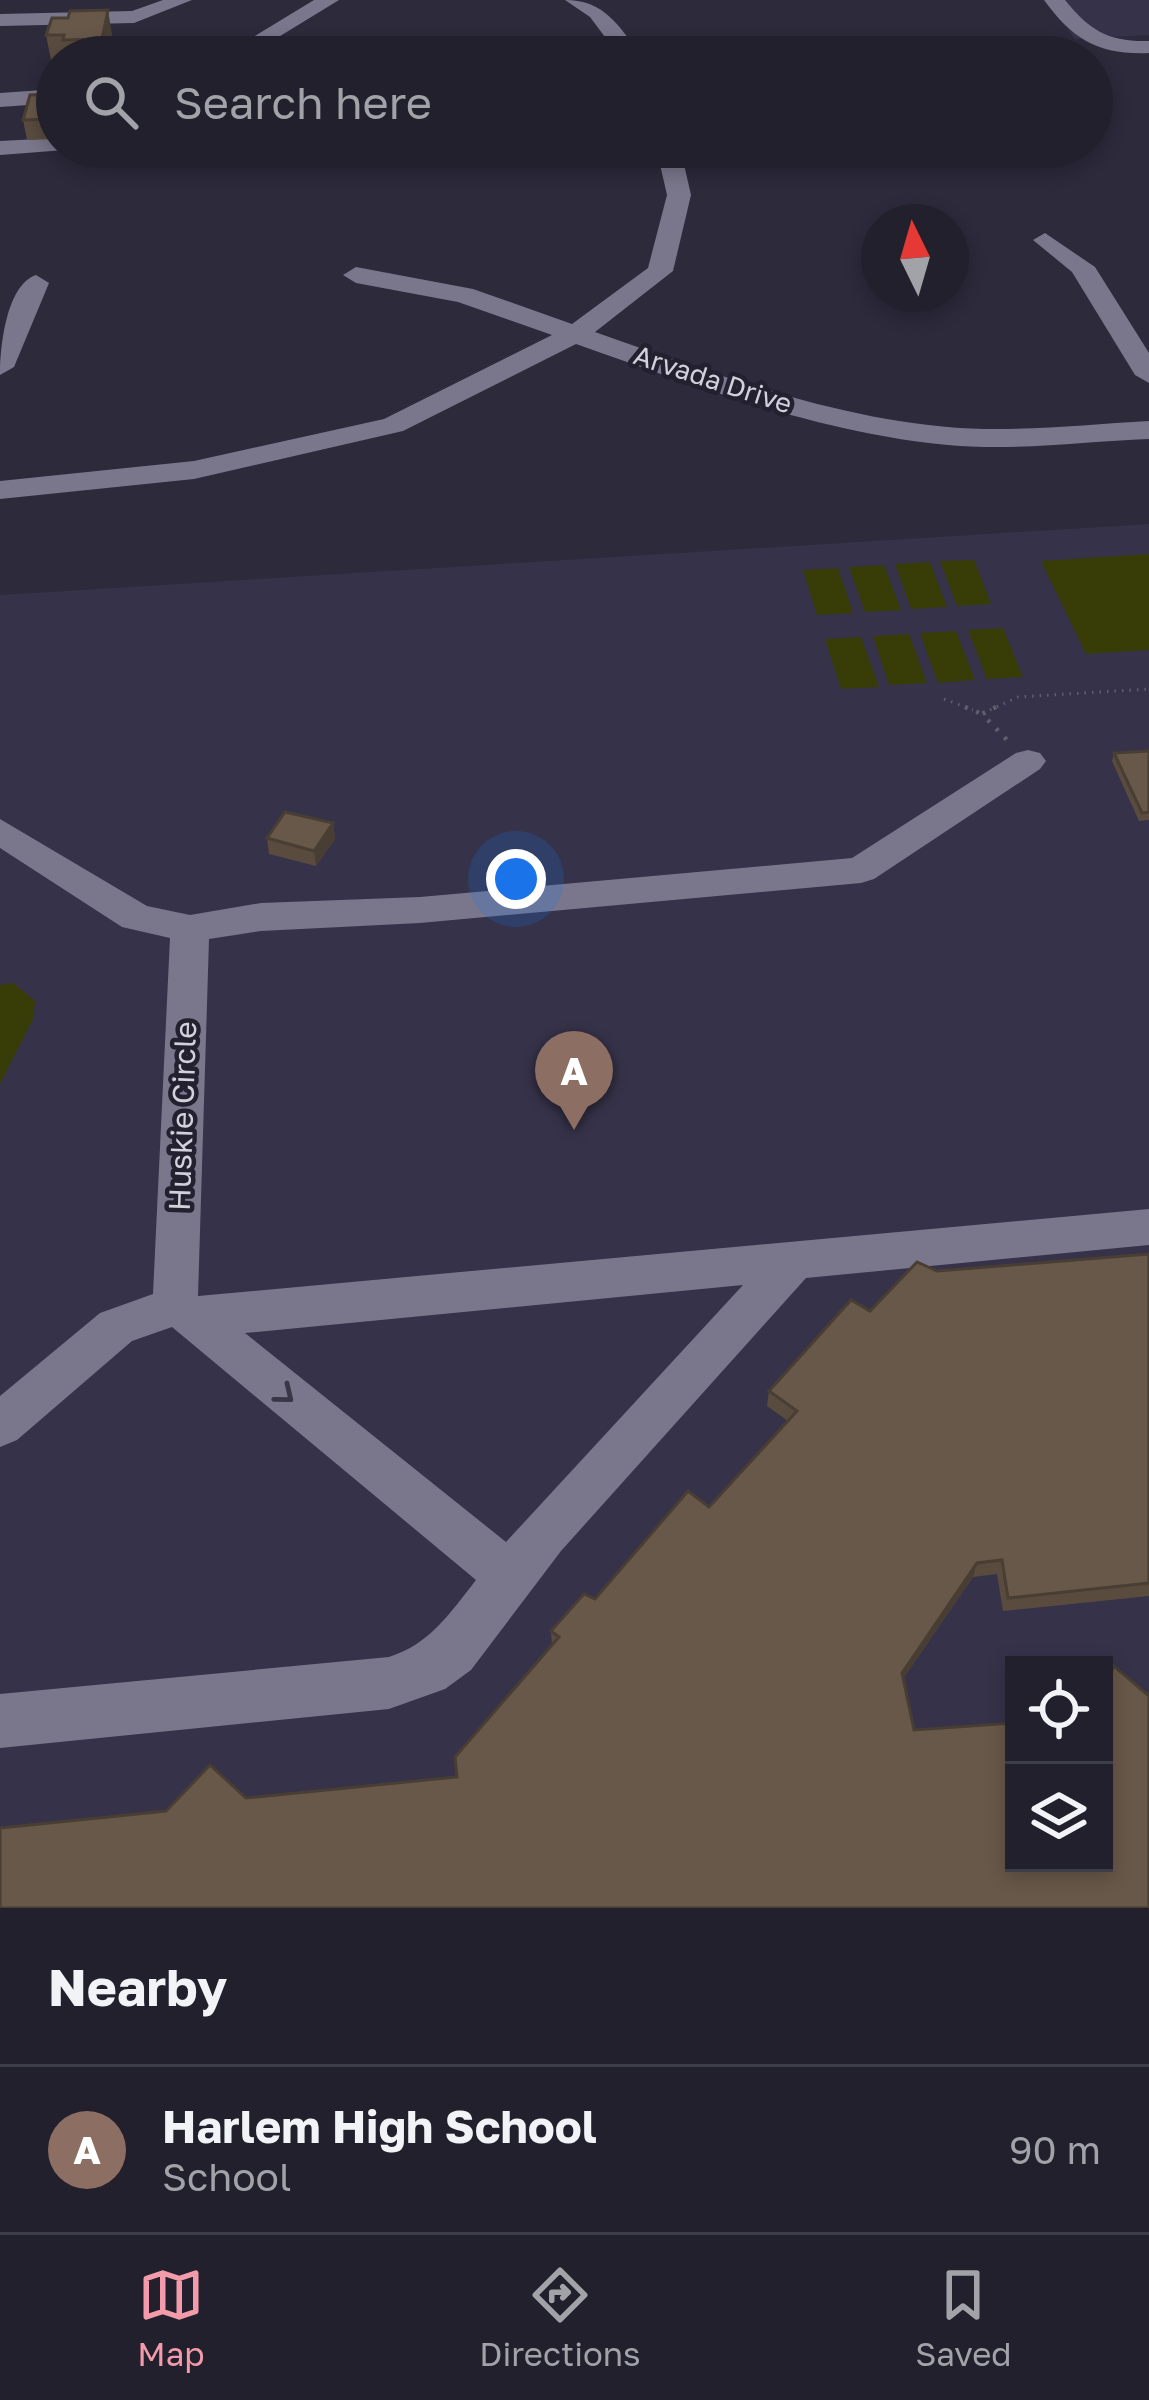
<!DOCTYPE html>
<style>
:root{--surface:#21202c;--page:#292834;--text:#f1f3f6;--muted:#a2a3a9;--line:#3e3e48;--accent:#f39aab}
body{margin:0;font-family:"Golos Text",sans-serif;background:var(--page);color:var(--text)}
.controls{position:absolute;right:36px;bottom:36px;display:grid;overflow:hidden;border-radius:0px;box-shadow:0 6px 18px #0003}
.controls button{width:108px;height:108px;display:grid;place-items:center;padding:0;border:0;border-bottom:3px solid var(--line);background:var(--surface);color:var(--text);font:60px sans-serif}
.compass{position:absolute;left:861px;top:204px;width:108px;height:108px;border-radius:50%;background:var(--surface);box-shadow:0 6px 18px #0003;rotate:355deg}
.you{position:absolute;left:516px;top:879px;width:42px;height:42px;margin:-30px;border:9px solid #fff;border-radius:50%;background:#1a73e8;box-shadow:0 0 0 18px #1a73e833}
.badge{display:grid;place-items:center;width:78px;height:78px;border-radius:50%;background:var(--accent);color:#fff;font-size:39px;font-weight:700}
.pin{position:absolute;translate:-50% -99px;filter:drop-shadow(0 3px 6px #0008)}
.pin::after{content:'';position:absolute;top:63px;width:42px;height:36px;background:inherit;clip-path:polygon(0 0,100% 0,50% 100%)}
.list{margin:0;padding:0;list-style:none}
h2{display:flex;justify-content:space-between;align-items:center;height:156px;margin:0;padding:0 48px;font-size:51px}
h2 small{font-size:39px;font-weight:400;color:var(--muted)}
.list li{display:grid;grid-template-columns:78px 1fr auto;gap:36px;align-items:center;box-sizing:border-box;height:168px;padding:0 48px;border-top:3px solid var(--line)}
.list b{display:block;font-size:45px;white-space:nowrap}
.list p{margin:0;font-size:39px;white-space:nowrap;color:var(--muted)}
.list em{font-size:39px;font-style:normal;color:var(--muted)}
.icon{flex:none;width:66px;height:66px;fill:none;stroke:currentColor;stroke-width:2;stroke-linecap:round;stroke-linejoin:round}
.map{position:relative;flex:none;width:1149px;height:1908px;overflow:hidden}
.search{position:absolute;background:var(--surface);box-shadow:0 6px 18px #0003;left:36px;right:36px;top:36px;height:132px;display:flex;align-items:center;gap:30px;box-sizing:border-box;padding:0 42px;border-radius:66px;color:var(--muted);font-size:45px}
.sheet{height:324px;background:var(--surface)}
nav{display:flex;justify-content:space-around;align-items:center;box-sizing:border-box;height:168px;border-top:3px solid var(--line);background:var(--surface);font-size:33px;color:var(--muted)}
nav a{display:grid;justify-items:center;gap:6px}
nav .on{color:var(--accent)}
.map>svg:first-child{display:block}
</style>
<div class="map">
<svg width="1149" height="1908" viewBox="0 0 1149 1908">
<rect width="100%" height="100%" fill="#2c2a3b"/>
<path fill="#363249" fill-rule="evenodd" d="M1046 0H1149V35L1075 39Z
M1149 524V1908H0V595ZM1014 1665H1104V1863H1014Z"/>
<path fill="#383d07" d="M1149 554V650L1086 654 1041 561Z
M974 560 991 604 957 606 940 561Z
M930 562 947 607 911 609 895 564Z
M884 565 901 610 865 612 849 567Z
M838 568 853 613 817 615 803 570Z
M1003 628 1023 677 987 679 968 630Z
M956 631 975 680 938 683 920 633Z
M909 634 927 683 889 685 873 636Z
M861 637 879 687 841 689 825 639Z
M13 983 35 1001 33 1019 0 1084V985Z"/>
<g fill="none" stroke-linecap="round" stroke-linejoin="round">
<path stroke="#605f6e" stroke-width="3" stroke-dasharray="1.5 6" stroke-linecap="butt" d="M944 699 973 710
M990 710 1018 697 1149 689"/>
<path stroke="#605f6e" stroke-width="4.5" stroke-dasharray="3 9" stroke-linecap="butt" d="M965 707 982 714
M996 707 982 714 1009 742"/>
<path fill="#7a778c" fill-rule="evenodd" d="M163 0H192L134 23 0 26V14L132 11Z
M314 0H339L246 57H220Z
M565 0C605 0 619 26 642 57H620L590 17Z
M1044 0H1065C1090 31 1109 42 1149 41V53C1099 55 1073 40 1044 0Z
M57 89V103L0 107V93Z
M57 138V147L65 150 0 155V141Z
M656 147H680L691 195 673 271 595 332C717 375 853 426 984 429 1039 430 1095 424 1149 421V439C1095 441 1039 448 984 447 848 443 703 389 576 344L403 431 194 479 0 499V481L194 461 384 419 552 335 458 302 356 283 343 275 356 267 473 289 572 324 648 268 667 195Z
M1045 233 1095 267 1149 353V383L1135 375 1072 272 1033 240Z
M36 275 49 283 14 367 0 375C0 348 6 285 36 275Z
M1028 750 1040 753 1046 761 1040 769 874 879 861 883 420 923 261 931 209 939 198 1296 1149 1209V1245L806 1278 561 1551 471 1670 445 1689 389 1709 0 1748V1694L389 1657C430 1644 450 1613 476 1580L172 1327 132 1341 17 1440 0 1447V1396L100 1313 153 1294 170 938 122 927 0 848V819L147 906 190 915 261 903 420 897 852 858 1016 753ZM743 1285 506 1542 245 1333Z"/>
</g>
<path fill="#594c3f" d="M112 34 108 57H57V60H51L46 35Z
M57 94V139L27 140 23 120Z
M1149 751V820L1139 821 1112 761 1114 753Z
M333 823 335 839 316 866 269 854 267 838Z
M1149 1254V1596L1003 1611 997 1574 973 1577 903 1679 914 1730 1149 1908 166 1811 246 1798 457 1777 552 1645 551 1631 595 1599 709 1507 788 1421 767 1406 769 1391 870 1311 937 1271Z"/>
<path fill="#493e33" d="M108 10 112 34 108 57H105L102 39Z
M333 823 335 839 316 866 314 851Z
M977 1563 973 1577 898 1686 902 1673Z"/>
<path fill="#685849" stroke="#493e33" stroke-width="3" d="M108 10 102 39 63 40 64 35H46L52 18H68L70 11Z
M57 94V119L23 120 30 95Z
M1149 751V812L1142 813 1114 753Z
M285 812 333 823 314 851 267 838Z
M1149 1254V1583L1008 1598 1002 1560 977 1563 902 1673 914 1730 1014 1723V1863H1104V1685L1114 1666 1149 1696V1908H0V1828L166 1811 210 1765 246 1798 457 1777 455 1757 559 1637 551 1631 584 1594 595 1599 688 1491 709 1507 797 1411 769 1391 851 1300 870 1311 917 1262 937 1271Z"/>
<defs><path id="oneway-chevron" d="M-2-3.5L2.5 0L-2 3.5" fill="none" stroke-width="1.6" stroke-linecap="round" stroke-linejoin="round" transform="scale(3)"/></defs>
<use stroke="#393647" href="#oneway-chevron" transform="translate(285 1395) rotate(39)"/>
<g text-anchor="middle" dominant-baseline="central" stroke-width="9" stroke-linejoin="round" paint-order="stroke">
<g font-size="27" fill="#d1d0db" stroke="#232030">
<text transform="translate(713 379) rotate(18)">Arvada Drive</text>
</g>
<g font-size="30" fill="#d1d0db" stroke="#232030">
<text transform="translate(182 1116) rotate(-88)">Huskie Circle</text>
</g>
</g>
</svg>
<div class="controls">
<button><svg class="icon" aria-label="locate" viewBox="0 0 24 24"><circle cx="12" cy="12" r="6"/><path d="M12 2v4M12 18v4M2 12h4M18 12h4"/></svg></button>
<button><svg class="icon" aria-label="layers" viewBox="0 0 24 24"><path d="M12 4l9 5-9 5-9-5zM3 14l9 5 9-5"/></svg></button>
</div>
<svg class="compass" viewBox="-18 -18 36 36"><path d="M0-13l5 13h-10z" fill="#e53935"/><path d="M0 13l5-13h-10z" fill="#a2a3a9"/></svg>
<div class="you"></div>
<div class="pin badge" style="left:574px;top:1130px;background:#8d6e63">A</div>
<div class="search"><svg class="icon" aria-label="search" viewBox="0 0 24 24"><circle cx="10" cy="10" r="6"/><path d="M15 15l6 6"/></svg>Search here</div>
</div>
<section class="sheet">
<h2>Nearby<small></small></h2>
<ul class="list">
<li><span class="badge" style="background:#8d6e63">A</span><div><b>Harlem High School</b><p>School</p></div><em>90 m</em></li>
</ul>
</section>
<nav>
<a class="on"><svg class="icon" aria-label="map" viewBox="0 0 24 24"><path d="M3 6l6-2 6 2 6-2v14l-6 2-6-2-6 2zM9 4v14M15 6v14"/></svg>Map</a>
<a><svg class="icon" aria-label="directions" viewBox="0 0 24 24"><path d="M12 3l9 9-9 9-9-9zM9 14v-3h6M13 9l2 2-2 2"/></svg>Directions</a>
<a><svg class="icon" aria-label="saved" viewBox="0 0 24 24"><path d="M7 4h10v16l-5-4-5 4z"/></svg>Saved</a>
</nav>
